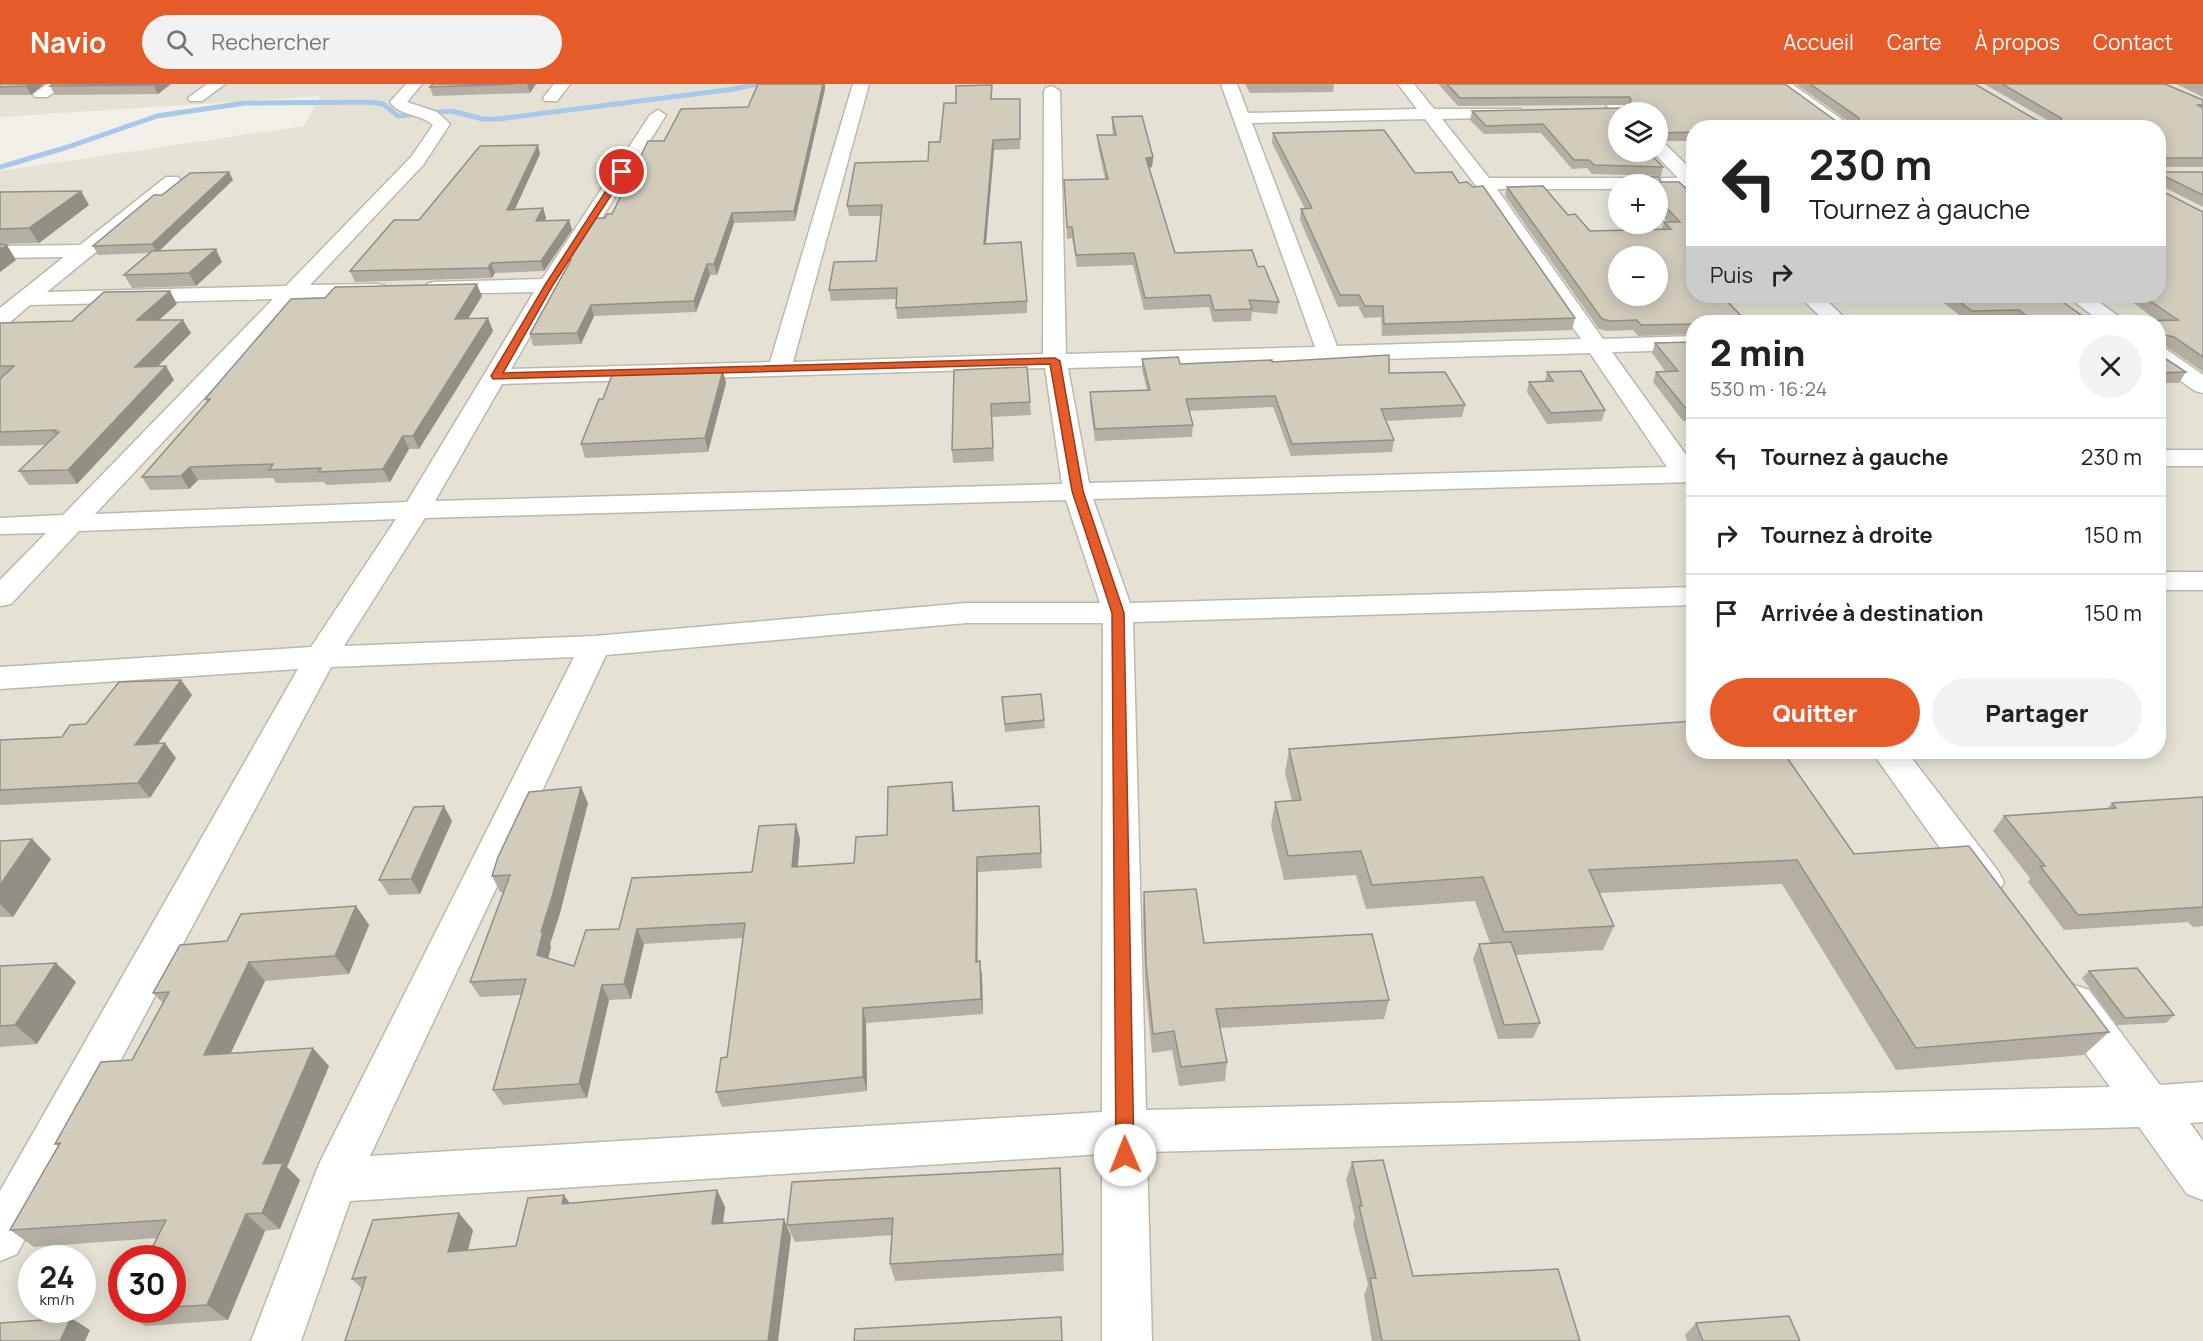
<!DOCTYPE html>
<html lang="fr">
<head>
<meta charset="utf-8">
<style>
	:root { --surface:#fff; --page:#f2f2f2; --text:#222; --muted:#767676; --line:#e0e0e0; --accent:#e55c2a }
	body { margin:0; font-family:Manrope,sans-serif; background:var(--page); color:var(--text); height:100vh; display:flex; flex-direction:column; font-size:22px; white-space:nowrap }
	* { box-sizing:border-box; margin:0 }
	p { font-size:20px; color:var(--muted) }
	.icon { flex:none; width:33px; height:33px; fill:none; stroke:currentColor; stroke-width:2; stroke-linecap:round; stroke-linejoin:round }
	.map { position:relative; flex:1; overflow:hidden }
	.panel { position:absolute; left:1686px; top:231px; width:480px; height:444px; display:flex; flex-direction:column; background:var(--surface); border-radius:24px; box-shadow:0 3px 15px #0003 }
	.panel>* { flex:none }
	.top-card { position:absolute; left:1686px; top:36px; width:480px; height:183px; border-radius:24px; box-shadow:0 3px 15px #0003; background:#fff; color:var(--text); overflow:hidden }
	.buttons { position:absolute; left:1608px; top:18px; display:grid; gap:12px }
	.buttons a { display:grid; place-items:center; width:60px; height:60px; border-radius:50%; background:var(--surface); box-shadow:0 3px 15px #0003; font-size:30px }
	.speed { position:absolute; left:18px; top:1161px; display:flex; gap:12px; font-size:30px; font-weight:700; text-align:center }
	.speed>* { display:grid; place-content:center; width:78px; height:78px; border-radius:50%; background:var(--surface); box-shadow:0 3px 15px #0003; line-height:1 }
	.speed small { font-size:15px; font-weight:400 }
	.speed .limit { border:9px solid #d22; background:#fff; color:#111 }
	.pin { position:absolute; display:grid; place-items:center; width:51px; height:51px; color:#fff; margin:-26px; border:3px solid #fff; border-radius:50%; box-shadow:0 2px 6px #0007 }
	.me { position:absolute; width:66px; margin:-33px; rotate:359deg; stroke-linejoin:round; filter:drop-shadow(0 0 4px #0008) }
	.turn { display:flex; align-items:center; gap:21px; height:126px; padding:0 24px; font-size:27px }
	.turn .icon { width:78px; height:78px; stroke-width:2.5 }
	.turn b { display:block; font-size:42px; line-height:51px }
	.then { display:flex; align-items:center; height:57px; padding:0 24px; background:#0003; gap:12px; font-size:22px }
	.round { display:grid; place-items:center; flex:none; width:63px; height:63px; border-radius:32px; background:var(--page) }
	.head { display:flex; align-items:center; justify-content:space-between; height:102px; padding:0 24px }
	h1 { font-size:36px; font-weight:800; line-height:45px }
	.button { display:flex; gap:12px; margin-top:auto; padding:12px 24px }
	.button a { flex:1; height:69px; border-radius:36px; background:var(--accent); color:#fff; font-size:24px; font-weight:800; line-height:69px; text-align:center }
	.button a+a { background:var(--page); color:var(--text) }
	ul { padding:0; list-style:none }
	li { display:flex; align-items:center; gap:18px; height:78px; padding:0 24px; border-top:2px solid var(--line) }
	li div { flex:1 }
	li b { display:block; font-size:22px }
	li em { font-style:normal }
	header { display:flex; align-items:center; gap:36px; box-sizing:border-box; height:84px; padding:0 30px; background:var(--accent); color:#fff }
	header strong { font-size:28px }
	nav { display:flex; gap:33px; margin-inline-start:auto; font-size:21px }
	.search { width:420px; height:54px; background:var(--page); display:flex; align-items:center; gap:15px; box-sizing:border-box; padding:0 21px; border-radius:33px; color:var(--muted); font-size:22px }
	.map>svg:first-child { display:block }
	.residential { fill:#e5e2d5; fill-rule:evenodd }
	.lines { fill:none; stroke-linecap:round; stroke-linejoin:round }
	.stream { stroke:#a8c7e9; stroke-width:5 }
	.minor-casing { stroke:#bcb8aa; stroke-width:3 }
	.minor { fill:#fff; fill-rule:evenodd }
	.wall { fill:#b5afa3 }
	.shaded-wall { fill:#938f84 }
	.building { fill:#d2ccbd; stroke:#938f84; stroke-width:1.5; fill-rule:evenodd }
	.route { fill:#e55c2a; stroke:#953c1b; stroke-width:1.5 }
</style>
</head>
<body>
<header>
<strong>Navio</strong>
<div class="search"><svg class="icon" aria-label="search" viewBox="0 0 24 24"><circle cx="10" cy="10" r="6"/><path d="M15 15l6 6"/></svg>Rechercher</div>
<nav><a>Accueil</a><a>Carte</a><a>À propos</a><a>Contact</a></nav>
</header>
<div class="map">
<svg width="2203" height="1257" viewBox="0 0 2203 1257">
	<rect width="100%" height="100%" fill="#f1efe7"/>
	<!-- residential -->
	<path class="residential" d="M0,0H2203V1257H0V87L304,42L320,12L0,33ZM1618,28H1658V68H1618ZM1694,44H2158V212H1694ZM1618,100H1658V140H1618ZM1618,172H1658V212H1618ZM1694,238H2158V668H1694ZM32,1174H82V1226H32ZM122,1174H172V1226H122Z"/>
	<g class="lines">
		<!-- stream -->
		<path class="stream" d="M0,83L68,63L157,32L245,19L371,18L383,20L398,32L451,27L483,35H499L734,5L757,0"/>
		<!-- minor casing -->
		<g class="minor-casing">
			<path id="minor" d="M47,0H66L47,13H35L33,10Z
				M207,0H225L202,17H190L188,14Z
				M406,0H422L407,18L437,28L450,40L423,81L310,201L376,200L384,201L387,206L384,211L298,214L95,430L407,418L534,208L434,210L427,208L423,204L427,200L434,198L542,195L650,31L658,26L666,31L560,201L511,285L770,278L853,0H869L793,278L1043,270L1044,7L1046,4L1052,2L1060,7L1066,270L1315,263L1221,0H1237L1248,29L1417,25L1398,0H1414L1434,25H1521L1523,28L1515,33L1442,35L1489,94H1678L1653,68H1658V58L1664,59L1694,88V104L1658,105V100H1618V105H1497L1603,255L1694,252V266L1612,268L1694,382V398L1093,415L1130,519L1694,503V521L1133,538L1146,1026L2110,1003L2059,932L2053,919L2059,906L2074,901L2089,906L2160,1001L2203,998V1038L2190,1039L2203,1057V1116L2187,1110L2139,1043L1147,1068L1152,1257H1102V1070L350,1117L301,1257H251L319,1080L574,573L331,583L17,1170L0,1177V1107L298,585L0,605V583L311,563L396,435L79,447L11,520L0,522V496L46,449L0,450V434L63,431L273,215L30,221L8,240L0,242V224L64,173L0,174V162L80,161L166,93H178L181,97L178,101L47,208L286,202L411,73L433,41C420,29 401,33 390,18ZM1425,35L1477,103L1581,255L1337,262L1252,39ZM1590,269L1667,383L1089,399L1068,284ZM1045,284L1062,400L435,417L502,300ZM1066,416L1100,519H966L595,552L344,562L425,434ZM966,539H1103L1102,1028L370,1072L606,571Z
				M554,0H570L557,17H545L543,14Z
				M1585,0H1602L1630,28H1618V32L1616,31Z
				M1774,0H1792L1854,44H1834Z
				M1799,212H1822L1849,238H1826Z
				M2067,212H2091L2126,238H2101Z
				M2158,263L2166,265L2203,291V309L2195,307L2158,281Z
				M2158,366H2203V382H2158Z
				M2158,488H2203V506H2158Z
				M1872,668H1907L1998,787L2004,798L1998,809L1985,813L1972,809Z"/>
		</g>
		<!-- minor -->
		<use href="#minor" class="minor"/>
	</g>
	<!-- wall -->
	<path class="wall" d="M0,0H44L31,11H0Z
		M171,0L158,10L55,11L50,2Z
		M433,0H536L530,9L433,12L430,3Z
		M758,0H825V5L795,137L734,139L717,191H710L696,228L594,232L581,260L533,262L530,250L569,178L568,176L605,134L612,130L748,23Z
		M1245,0H1334L1333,8L1250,9Z
		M1438,0H1785L1836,37H1848L1796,0H1975L2038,37H2049L1984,0H2165L2203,16V83H2161V86L2163,88H2203V123L2162,102V107L2203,128V288L2167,263L2163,262V273L2186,288L2179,299H2158V237L2131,217L2134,212H2132H2158V44H1694V57H1658V28H1618V68L1663,83L1661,92L1592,90L1587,84L1572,85L1541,49L1484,50L1470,36L1472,27L1620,24L1627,22V21L1458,22Z
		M2176,0H2203V13Z
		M992,1V15H1020V65L994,66L986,160L1027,217V229L897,235L896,224L897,215L831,217L829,206L876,177L881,132H849L847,122L928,77L940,58L956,19Z
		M1112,33L1153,73L1152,83L1149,84L1175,169L1258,183L1279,218L1277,230L1252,228L1251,237L1213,238L1209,223L1144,226L1133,181L1077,183L1072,154L1067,155L1065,107L1105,95L1098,62L1097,51H1113L1112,43Z
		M1273,49L1415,89L1459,99L1575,234L1572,246L1382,252L1381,233L1364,234L1358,222L1338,223L1300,136L1301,125H1305L1272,59Z
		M540,70L515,125L543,124L546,134L545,136H569L572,146L544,187L495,189L492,194L355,198L350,187Z
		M1637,93L1661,98L1694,112V250L1638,252L1633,246L1607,247L1599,245L1505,112L1507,103L1568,131L1590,147L1662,145L1664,138H1668L1658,127V100H1634Z
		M233,96L159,167L222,178L196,202L132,204L124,191L149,169L98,171L93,162L162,111Z
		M0,108L89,121L39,159L0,160Z
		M482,212L467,235L493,247L419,365H409L390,398L326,401L324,398L276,399L273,394L198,396L189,405L150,406L142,393L207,318L205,315Z
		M1935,212H2054L2091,238H2016L2013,236L1967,237Z
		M177,220L159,236L191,249L157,283L174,296L77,400L29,401L19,387L46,361L0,362V239L72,237Z
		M1694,258V337H1683L1653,298L1656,288H1666L1652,269L1655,259Z
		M1142,275L1180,280L1272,278L1389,289L1465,321L1462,333L1386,337L1394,356L1392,368L1291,372L1273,323L1189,327L1193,341L1192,353L1095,357L1090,320V308L1147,306L1142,286Z
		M954,286L1030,318L1031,331L992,333L994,377L953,379L952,366Z
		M1547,288L1605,326L1602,337L1547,340L1527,308L1529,298L1545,297Z
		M666,289L726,299L708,368L585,374L581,360L603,315Z
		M181,596L192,611L158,660L176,674L150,714L0,721V656L62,653Z
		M1002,613L1044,636L1045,644L1005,648Z
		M1289,665L1854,770L2109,948L2084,971L1896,986L1782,800L1599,809L1614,842L1603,866L1516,871L1540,939L1533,954L1498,955L1473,875L1479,860L1490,859L1475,817L1366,825L1356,791L1284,796L1271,742L1275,718L1292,717L1285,689Z
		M952,698L955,727L1039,722L1042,784L978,788V878L980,877L982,893L983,930L866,939L867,1007L722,1023L716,1008L727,973L743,854L644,860L631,915L609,916L587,1014L503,1021L493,1006L521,911L480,913L470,898L504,808H500L492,792L588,719L560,829L550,860L551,863L548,875L574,882L619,845L752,788L800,755L798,783L854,779Z
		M2203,713V842L2193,843L2188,838L2064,846L2028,798L2030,794L1993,747L2004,732L2107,725L2112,719Z
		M452,737L420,810L389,811L379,796Z
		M32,755L51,775L13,833H0V757Z
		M1144,808L1204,859L1389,916L1384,935L1220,944L1227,978L1225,997L1179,1002L1172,966L1152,969L1145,900L1143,828Z
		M356,822L369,841L349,890L265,897L231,969L329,982L287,1083L300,1096L280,1145L265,1147L228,1236L145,1242L122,1226H172V1174L157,1154L34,1163L10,1146L58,1062L55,1060L132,976L163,919L153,909L227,857Z
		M56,879L76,898L37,960L0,963V882Z
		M2089,887L2174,931L2166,939L2117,941L2082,894Z
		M1352,1078L1413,1192L1580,1257H1372L1364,1211L1368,1201L1353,1140L1355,1134L1346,1096Z
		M1060,1084L1064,1187L895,1197L890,1180L892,1151L795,1158L787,1141Z
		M717,1106L725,1123L723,1139L791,1152L778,1257H345L362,1205L352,1195L473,1146L468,1167L516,1162L570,1119Z
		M1696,1239L1800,1257H1687L1685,1251Z"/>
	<!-- shaded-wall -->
	<path class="shaded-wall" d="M29,0H44L31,11L26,2Z
		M155,0H171L158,10L153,1Z
		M527,0H536L530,9Z
		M823,0H825V5L795,137L794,127Z
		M993,56L994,66L985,171L984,160Z
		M538,61L540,70L510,136L507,126Z
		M1153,73L1152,83L1146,84V74Z
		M229,88L233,96L157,169L152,160Z
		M81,107L89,121L39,159L29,144Z
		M543,124L546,134L539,147L536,137Z
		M732,129L734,139L717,191L714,180Z
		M569,136L572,146L544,187L541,177Z
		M7,161L16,176L0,188V165Z
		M216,165L222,178L196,202L189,189Z
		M491,179L495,189L492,194L488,184Z
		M707,180L710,191L696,228L694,217Z
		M477,200L482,212L460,248L455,235Z
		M170,207L177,220L144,249L137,236Z
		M591,221L594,232L581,260L577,249Z
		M488,234L493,247L419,365L413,352Z
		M183,236L191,249L143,297L135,283Z
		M166,282L174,296L77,400L68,386Z
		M723,286L726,299L708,368L705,354Z
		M403,352L409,365L390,398L383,385Z
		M190,383L198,396L189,405L181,392Z
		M181,596L192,611L146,676L135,661Z
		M165,659L176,674L150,714L138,699Z
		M952,698L954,713L955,743L953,727Z
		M581,703L588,719L560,829L550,860L551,863L545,886L537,871L541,848Z
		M444,722L452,737L420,810L411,795Z
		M796,740L800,755L796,799L792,783Z
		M32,755L51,775L13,833L0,820V801Z
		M977,773L978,788L977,893L976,878Z
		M356,822L369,841L349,890L335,872Z
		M637,845L644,860L631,915L624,900Z
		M980,877L982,893L983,930L981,915Z
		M249,878L265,897L221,989L204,971Z
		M56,879L76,898L37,960L15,941Z
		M602,901L609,916L587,1014L579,1000Z
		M863,924L866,939L867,1007L863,993Z
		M313,964L329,982L287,1083L300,1096L280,1145L262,1129L263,1080Z
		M717,1106L725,1123L721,1156L712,1140Z
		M564,1111L576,1128L562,1120Z
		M459,1129L473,1146L463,1185L448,1168Z
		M246,1130L265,1147L228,1236L207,1221Z
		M784,1135L791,1152L778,1257H768Z
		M71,1234L90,1246L85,1257H60Z"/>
	<!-- building -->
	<path class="building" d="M0,0H29L26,2L0,3Z
		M53,0H155L153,1L50,2Z
		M433,0H514L430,3Z
		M758,0H823L794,127L732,129L714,180H707L694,217L591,221L577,249L530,250L571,176H568L595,134H605L607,130H612L648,57H664L681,25L748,23Z
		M1447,0H1785L1836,37H1859V34L1810,0H1975L2038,37H2062L2061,34L2002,0H2165L2203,16V21H2198L2203,24V74H2163L2161,76V86L2163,88H2203V111L2162,91V107L2203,128V273L2174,253L2165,251L2162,253L2163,273L2186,288L2158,289V238H2100L2178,236L2143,212H2158V44H1694V48L1658,49V28H1618V68H1648L1663,83L1594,81L1589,76H1574L1543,40L1486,42L1472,27L1620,24L1629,21L1631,15L1629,13L1460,14Z
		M992,1L991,15H1020V55L993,56L984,160L1021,158L1027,217L896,224L897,204L829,206L834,178L876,177L882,121L847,122L855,79L928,77L929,58H940L944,19H956V2Z
		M1142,32L1153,73L1146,74L1175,169L1252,166L1258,183L1264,182L1279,218L1249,216L1252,225L1214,226L1210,211L1145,214L1134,169L1076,171L1072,143H1067L1064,96L1108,95L1097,51H1116L1112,33Z
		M1384,46L1415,89L1452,88L1459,99L1467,98L1473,103L1483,102L1575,234L1384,240L1383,222H1365L1359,211H1340L1301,125L1312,124L1273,49Z
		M538,61L507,126L543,124L536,137L569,136L541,177L491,179L488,184L350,187L394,136H419L480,62Z
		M229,88L152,160L93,162L154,111H162L190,89Z
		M1637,93H1659L1661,98H1679L1694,112V212H1722L1747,238H1694V240L1641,241L1637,236L1610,237L1602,235L1507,103L1543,102L1568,131L1575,130L1590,147L1671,145L1664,138H1680L1658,115V100H1644ZM1618,172H1658V212H1618Z
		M81,107L29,144L0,145V108Z
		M0,160L7,161L0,165Z
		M216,165L189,189L124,191L152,167Z
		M477,200L455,235L488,234L413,352H403L383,385L319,388L321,384L269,386L273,380L190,383L181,392L142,393L210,315H205L291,215L325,214L335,203Z
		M170,207L137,236H183L135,283L166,282L68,386L19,387L59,348H54L56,346L0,348V295L14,282H0V239L72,237L104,208Z
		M1952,212H2054L2091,238H2034L2019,226L1972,227Z
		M1694,258V326H1687L1656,288L1678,287L1655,259Z
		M1389,271V289L1445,288L1465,321L1381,325L1394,356L1292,360L1275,312L1186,315L1193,341L1095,345L1090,308L1150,306L1142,275L1178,273L1180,280L1272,276V278Z
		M1027,283L1030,318L991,320L993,364L952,366L954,286Z
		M667,286H723L705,354L581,360L599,315H603L612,291L666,289Z
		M1581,287L1605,326L1551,329L1529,298L1553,297L1547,288Z
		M181,596L135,661L165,659L138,699L0,706V656L62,653L70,641L86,640L119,598Z
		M1041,610L1044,636L1005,640L1002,613Z
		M1694,637V668H1783L1854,770L1969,762L2109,948L1916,964L1797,776L1589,786L1614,842L1504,848L1483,793L1372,801L1361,767L1288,772L1275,718L1301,716L1289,665Z
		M952,698L953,727L1039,722L1041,769L977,773L976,878L980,877L981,915L863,924V993L716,1008L721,974L727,973L745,839L637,845L624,900L602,901L579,1000L493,1006L526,895L470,898L510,791L492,792L498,773L529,708L581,703L552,813L541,848H543L537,871L574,882L586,846L619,845L632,794L752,788L759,742L796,740L792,783L854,779L856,753L887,751L888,703Z
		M2203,713V823L2078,831L2040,782H2045L2004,732L2116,724L2112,719Z
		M444,722L411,795L379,796L414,723Z
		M32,755L0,801V757Z
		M1196,805L1204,859L1372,850L1389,916L1216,925L1227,978L1181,983L1174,947L1153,950L1146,880L1144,808Z
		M356,822L335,872L249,878L204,971L313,964L263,1080L283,1079L262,1129L246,1130L207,1221L172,1223V1174H147L166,1136L10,1146L60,1059L55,1060L101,978L132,976L169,908L153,909L180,861L227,857L241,830Z
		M1511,858L1540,939L1504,941L1479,860Z
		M56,879L15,941L0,942V882Z
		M2137,884L2174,931L2125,934L2089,887Z
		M1383,1076L1413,1192L1558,1185L1580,1257H1382L1370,1194H1376L1359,1122H1362L1352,1078Z
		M1060,1084L1063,1170L890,1180L893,1134L787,1141L792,1098Z
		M717,1106L712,1140L784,1135L768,1257H345L366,1193L352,1195L373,1136L459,1129L448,1168L516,1162L528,1114L564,1111L562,1120Z
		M1789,1232L1800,1257H1703L1696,1239Z
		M1061,1233L1062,1257H854L855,1245Z
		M71,1234L60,1257H0V1239Z"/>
	<!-- route -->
	<path class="route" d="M622,86L626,88L553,201L503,289L1055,274L1060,277L1083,407L1124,529L1134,1071L1132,1077L1125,1080L1118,1077L1116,1071L1112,529L1072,407L1050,280L493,295L491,292L545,201L618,88Z"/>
</svg>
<div class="buttons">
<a><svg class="icon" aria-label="layers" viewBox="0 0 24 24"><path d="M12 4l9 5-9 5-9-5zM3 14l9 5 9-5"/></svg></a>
<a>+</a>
<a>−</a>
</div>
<div class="speed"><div>24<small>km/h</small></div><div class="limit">30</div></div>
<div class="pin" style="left:622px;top:88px;background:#d93025"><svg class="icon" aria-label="arrive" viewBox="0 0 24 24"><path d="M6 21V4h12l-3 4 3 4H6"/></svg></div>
<svg class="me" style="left:1125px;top:1071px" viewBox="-20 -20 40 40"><circle r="19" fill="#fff"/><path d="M0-13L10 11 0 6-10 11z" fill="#e55c2a"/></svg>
<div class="top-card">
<div class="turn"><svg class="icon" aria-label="left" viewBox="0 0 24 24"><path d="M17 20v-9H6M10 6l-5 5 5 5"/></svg><div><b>230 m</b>Tournez à gauche</div></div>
<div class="then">Puis<svg class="icon" aria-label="right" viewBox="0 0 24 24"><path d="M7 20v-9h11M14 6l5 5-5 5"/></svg></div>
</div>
<section class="panel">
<div class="head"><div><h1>2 min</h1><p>530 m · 16:24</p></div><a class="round"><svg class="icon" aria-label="close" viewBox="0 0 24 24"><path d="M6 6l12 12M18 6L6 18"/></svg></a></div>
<ul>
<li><svg class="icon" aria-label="left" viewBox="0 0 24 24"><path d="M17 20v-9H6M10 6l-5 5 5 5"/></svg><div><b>Tournez à gauche</b></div><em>230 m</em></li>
<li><svg class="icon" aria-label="right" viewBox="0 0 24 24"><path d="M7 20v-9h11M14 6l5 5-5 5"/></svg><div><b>Tournez à droite</b></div><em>150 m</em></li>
<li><svg class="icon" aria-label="arrive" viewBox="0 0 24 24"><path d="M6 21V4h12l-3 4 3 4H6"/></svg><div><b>Arrivée à destination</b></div><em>150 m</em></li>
</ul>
<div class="button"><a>Quitter</a><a>Partager</a></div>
</section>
</div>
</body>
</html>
